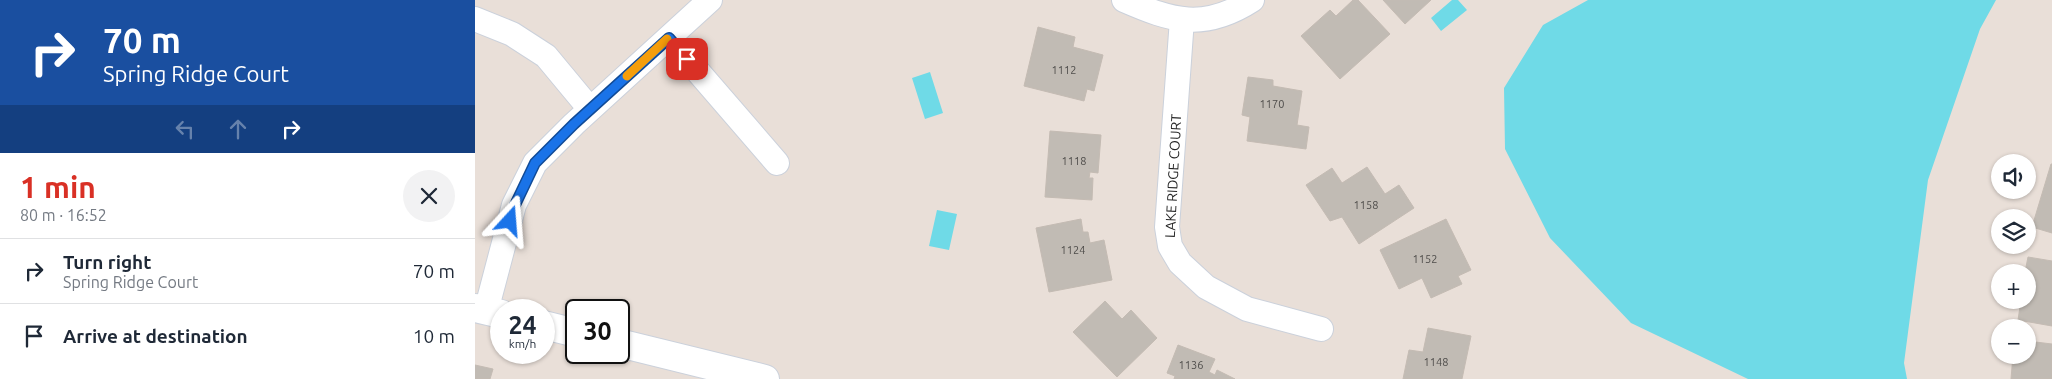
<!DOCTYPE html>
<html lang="en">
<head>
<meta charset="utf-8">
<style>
	:root { --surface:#fff; --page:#f2f2f3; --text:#1f2937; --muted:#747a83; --line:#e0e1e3; --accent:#d93025 }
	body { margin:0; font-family:Ubuntu,sans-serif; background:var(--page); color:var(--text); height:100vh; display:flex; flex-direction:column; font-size:19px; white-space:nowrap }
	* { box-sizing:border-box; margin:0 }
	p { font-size:16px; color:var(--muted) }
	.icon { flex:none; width:28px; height:28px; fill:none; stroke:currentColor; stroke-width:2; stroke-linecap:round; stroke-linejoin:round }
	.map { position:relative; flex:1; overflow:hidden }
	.side { display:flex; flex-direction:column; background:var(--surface); width:475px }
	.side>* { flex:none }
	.banner { background:#1a4fa0; color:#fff; overflow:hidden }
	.fabs { position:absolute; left:1516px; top:154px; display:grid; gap:10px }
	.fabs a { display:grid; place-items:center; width:45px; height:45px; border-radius:50%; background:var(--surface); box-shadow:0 1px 4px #0004; font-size:25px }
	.speed { position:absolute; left:15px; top:299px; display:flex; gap:10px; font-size:25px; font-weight:700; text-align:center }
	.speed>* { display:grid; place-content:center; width:65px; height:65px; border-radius:50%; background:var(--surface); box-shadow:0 1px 4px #0004; line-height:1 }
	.speed small { font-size:12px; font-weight:400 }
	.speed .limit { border:2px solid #111; border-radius:8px; background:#fff; color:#111 }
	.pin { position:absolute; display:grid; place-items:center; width:42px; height:42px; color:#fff; margin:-21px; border-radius:10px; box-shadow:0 2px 8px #0006 }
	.me { position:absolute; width:55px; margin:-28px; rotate:19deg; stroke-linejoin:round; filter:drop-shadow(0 0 4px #0008) }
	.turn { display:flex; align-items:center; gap:18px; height:105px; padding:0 20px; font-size:22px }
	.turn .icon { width:65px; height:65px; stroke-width:2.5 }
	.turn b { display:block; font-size:35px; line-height:42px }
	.lanes { display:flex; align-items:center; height:48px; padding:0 20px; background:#0003; justify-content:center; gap:25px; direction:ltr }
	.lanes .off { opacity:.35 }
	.round { display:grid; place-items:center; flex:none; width:52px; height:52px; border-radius:26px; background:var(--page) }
	.headline { display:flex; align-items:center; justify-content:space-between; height:85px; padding:0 20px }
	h1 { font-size:30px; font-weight:700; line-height:38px; color:var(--accent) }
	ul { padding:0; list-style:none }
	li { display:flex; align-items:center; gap:15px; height:65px; padding:0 20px; border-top:1px solid var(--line) }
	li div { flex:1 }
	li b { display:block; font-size:19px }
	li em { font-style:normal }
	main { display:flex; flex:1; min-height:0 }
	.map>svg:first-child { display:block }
	.water { fill:#6fdae7 }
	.building { fill:#c1bbb4; stroke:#c4bbb3 }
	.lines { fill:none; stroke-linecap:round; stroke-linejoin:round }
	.street-casing { stroke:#cbd1db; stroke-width:26 }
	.secondary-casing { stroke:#cbd1db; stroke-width:30 }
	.street { stroke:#fff; stroke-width:24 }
	.secondary { stroke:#fff; stroke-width:28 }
	.route-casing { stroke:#114b97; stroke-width:12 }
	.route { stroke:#1a73e8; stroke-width:9 }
	.slow { stroke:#f59e0b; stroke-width:9 }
	.labels { text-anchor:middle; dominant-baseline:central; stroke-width:4; stroke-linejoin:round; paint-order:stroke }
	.number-label { font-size:11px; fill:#4e4c4a }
	.street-label { font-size:14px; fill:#272727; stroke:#fff }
</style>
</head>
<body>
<main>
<section class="side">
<div class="banner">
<div class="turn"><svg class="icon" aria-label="right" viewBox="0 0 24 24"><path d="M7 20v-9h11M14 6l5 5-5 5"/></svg><div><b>70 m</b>Spring Ridge Court</div></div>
<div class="lanes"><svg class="icon off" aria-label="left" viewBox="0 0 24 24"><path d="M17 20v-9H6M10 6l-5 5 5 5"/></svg><svg class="icon off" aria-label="ahead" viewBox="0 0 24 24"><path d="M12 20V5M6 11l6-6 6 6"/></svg><svg class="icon" aria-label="right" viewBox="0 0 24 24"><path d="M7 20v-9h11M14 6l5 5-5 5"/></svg></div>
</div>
<div class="headline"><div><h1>1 min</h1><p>80 m · 16:52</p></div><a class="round"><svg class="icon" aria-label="close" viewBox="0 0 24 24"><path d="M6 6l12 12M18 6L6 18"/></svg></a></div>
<ul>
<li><svg class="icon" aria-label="right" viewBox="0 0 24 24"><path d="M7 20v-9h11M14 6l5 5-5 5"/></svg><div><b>Turn right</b><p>Spring Ridge Court</p></div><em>70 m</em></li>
<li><svg class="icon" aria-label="arrive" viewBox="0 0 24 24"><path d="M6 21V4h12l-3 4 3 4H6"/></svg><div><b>Arrive at destination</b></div><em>10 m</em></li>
</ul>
</section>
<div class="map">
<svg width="1577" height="379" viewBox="0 0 1577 379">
	<rect width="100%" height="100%" fill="#e9dfd8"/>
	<!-- water -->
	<path class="water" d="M977,0H983L992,10L966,31L956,18Z
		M1113,0H1521L1505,29L1453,180L1429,363L1432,379H1273L1156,323L1075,238L1030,149L1029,88L1068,25Z
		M455,72L468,113L450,119L437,78Z
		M462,210L482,214L474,250L454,246Z"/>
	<!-- building -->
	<path class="building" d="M878,0H883L915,34L865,79L826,36L855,10L861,16Z
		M908,0H956L930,24Z
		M563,27L600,37L598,47L628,55L619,91L612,89L609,101L549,86Z
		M773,77L798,80V86L827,91L822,125L834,127L831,149L772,141L775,117L767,115Z
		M575,131L626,135L623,173L615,172L614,178H618L617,200L570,197Z
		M1576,164H1577V233L1557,227Z
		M892,167L910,194L924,185L939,208L884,244L867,217L855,221L831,185L857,168L867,183Z
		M606,219L608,232H613L615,243L629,240L637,280L574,292L561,228Z
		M971,219L996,270L983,276L987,284L956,298L947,278L924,289L905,250Z
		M1553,257L1577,261V326L1543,320L1546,300H1552V272H1550Z
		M630,301L647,319L656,310L682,338L642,377L598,332Z
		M953,328L996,336L987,379H928L934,350L948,352Z
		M1552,341L1577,344V379H1536L1538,355H1552Z
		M703,345L740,359L734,372L740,375L742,370L760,379H699L700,376L692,373Z
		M0,365L18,369L15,379H0Z"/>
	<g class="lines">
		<!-- street casing -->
		<g class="street-casing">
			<path id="street" d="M649,0C697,21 729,31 777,0
				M0,19L37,34L71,56L115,109
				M707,19L692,227L695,246L705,263L731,287L772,309L846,329
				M194,38L302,163
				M11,311L39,205L60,163L99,124L235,0"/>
		</g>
		<!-- secondary casing -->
		<g class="secondary-casing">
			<path id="secondary" d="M0,308L26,314
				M69,325L101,333
				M144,343L290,379"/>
		</g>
		<!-- street -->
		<use href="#street" class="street"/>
		<!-- secondary -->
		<use href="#secondary" class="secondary"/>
	</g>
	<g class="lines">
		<!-- route casing -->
		<g class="route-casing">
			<path id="route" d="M35,221L40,205L60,163L99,124L194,38L212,59"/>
		</g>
		<!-- route -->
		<use href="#route" class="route"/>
		<!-- slow -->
		<path class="slow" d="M152,76L192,39"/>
	</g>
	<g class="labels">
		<!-- number labels -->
		<g class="number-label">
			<text x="589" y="70">1112</text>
			<text x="797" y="104">1170</text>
			<text x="599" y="161">1118</text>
			<text x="891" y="205">1158</text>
			<text x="598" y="250">1124</text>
			<text x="950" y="259">1152</text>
			<text x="961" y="362">1148</text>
			<text x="716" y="365">1136</text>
		</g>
		<!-- street labels -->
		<g class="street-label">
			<text transform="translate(698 176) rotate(-87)">LAKE RIDGE COURT</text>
		</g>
	</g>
</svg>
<div class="fabs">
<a><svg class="icon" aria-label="sound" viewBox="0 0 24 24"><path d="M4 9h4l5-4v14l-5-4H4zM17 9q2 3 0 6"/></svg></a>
<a><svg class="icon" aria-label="layers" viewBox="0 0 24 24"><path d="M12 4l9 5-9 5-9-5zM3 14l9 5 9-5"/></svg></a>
<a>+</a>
<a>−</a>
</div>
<div class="speed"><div>24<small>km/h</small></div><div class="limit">30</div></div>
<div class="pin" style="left:212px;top:59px;background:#d93025"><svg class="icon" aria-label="arrive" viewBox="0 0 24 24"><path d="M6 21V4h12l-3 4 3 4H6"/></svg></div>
<svg class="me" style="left:35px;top:221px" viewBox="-20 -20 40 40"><path d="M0-17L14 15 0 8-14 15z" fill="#1a73e8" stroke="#fff" stroke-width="4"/></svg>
</div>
</main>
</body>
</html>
